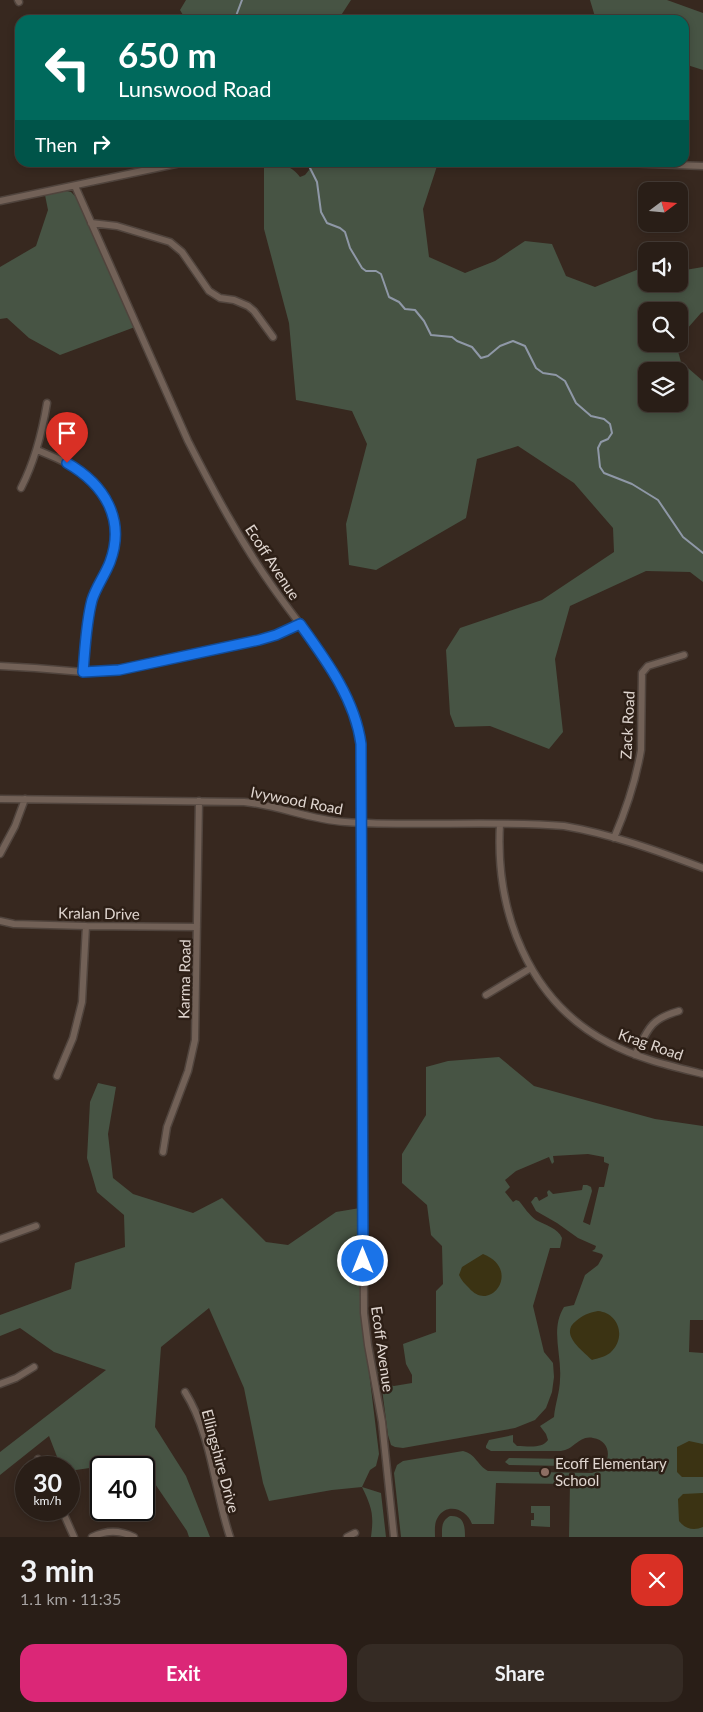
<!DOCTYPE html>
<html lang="en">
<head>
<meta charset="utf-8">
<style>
	:root { --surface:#291e17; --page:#352b24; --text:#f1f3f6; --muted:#a5a2a1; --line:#453c36; --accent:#db2777 }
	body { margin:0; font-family:Lato,sans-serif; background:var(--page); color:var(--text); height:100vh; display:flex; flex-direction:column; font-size:19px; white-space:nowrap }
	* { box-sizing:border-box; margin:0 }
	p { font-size:16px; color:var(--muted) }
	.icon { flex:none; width:28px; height:28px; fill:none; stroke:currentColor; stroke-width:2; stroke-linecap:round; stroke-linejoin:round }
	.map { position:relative; height:1537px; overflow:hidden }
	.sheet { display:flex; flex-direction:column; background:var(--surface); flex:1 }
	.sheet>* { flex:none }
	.top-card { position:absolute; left:15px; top:15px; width:674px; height:152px; border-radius:15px; box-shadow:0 2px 8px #0003,0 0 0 1px var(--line); background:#00695c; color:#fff; overflow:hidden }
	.needle { width:32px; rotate:74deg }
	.buttons { position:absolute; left:638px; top:182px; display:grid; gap:10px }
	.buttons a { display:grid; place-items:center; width:50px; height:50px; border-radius:10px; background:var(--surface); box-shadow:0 2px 8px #0003,0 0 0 1px var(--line); font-size:25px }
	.speed { position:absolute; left:15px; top:1456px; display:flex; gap:10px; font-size:25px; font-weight:700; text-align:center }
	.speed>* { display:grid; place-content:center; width:65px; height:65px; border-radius:50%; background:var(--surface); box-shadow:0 2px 8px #0003,0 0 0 1px var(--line); line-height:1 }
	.speed small { font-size:12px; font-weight:400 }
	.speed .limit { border:2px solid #111; border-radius:8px; background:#fff; color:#111 }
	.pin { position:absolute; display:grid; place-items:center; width:42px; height:42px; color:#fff; margin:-51px -21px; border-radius:50% 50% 50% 0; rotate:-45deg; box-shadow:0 0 5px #0007 }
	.pin .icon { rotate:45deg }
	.me { position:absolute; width:55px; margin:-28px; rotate:0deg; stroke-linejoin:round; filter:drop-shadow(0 0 4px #0008) }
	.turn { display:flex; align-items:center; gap:18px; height:105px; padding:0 20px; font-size:22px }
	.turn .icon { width:65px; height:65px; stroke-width:2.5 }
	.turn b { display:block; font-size:35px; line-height:42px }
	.then { display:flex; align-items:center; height:48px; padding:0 20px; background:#0003; gap:10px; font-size:19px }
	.round { display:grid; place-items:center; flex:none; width:52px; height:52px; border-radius:15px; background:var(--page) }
	.summary { display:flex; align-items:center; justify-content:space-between; height:85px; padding:0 20px }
	h1 { font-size:30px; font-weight:700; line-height:38px }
	.cta { display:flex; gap:10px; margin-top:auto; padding:10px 20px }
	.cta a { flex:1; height:58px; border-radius:15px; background:var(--accent); color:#fff; font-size:20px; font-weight:700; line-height:58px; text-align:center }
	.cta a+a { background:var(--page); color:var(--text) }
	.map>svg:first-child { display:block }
	.green { fill:#475444; fill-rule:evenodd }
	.sand { fill:#3b3313 }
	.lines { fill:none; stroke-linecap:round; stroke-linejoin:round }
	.stream { stroke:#8f98a7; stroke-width:2 }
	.minor-casing { stroke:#50443d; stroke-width:9 }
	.minor { stroke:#726157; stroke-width:6 }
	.route-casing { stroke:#114b97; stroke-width:12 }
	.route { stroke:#1a73e8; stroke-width:9 }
	.education-dot { fill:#8d6e63; stroke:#2d1f16; stroke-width:2 }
	.labels { text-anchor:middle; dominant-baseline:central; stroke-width:5; stroke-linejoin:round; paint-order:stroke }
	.street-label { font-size:15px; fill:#e0d6d0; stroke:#2d1f16 }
	.poi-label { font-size:15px; fill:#e0d6d0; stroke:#2d1f16; text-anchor:start }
</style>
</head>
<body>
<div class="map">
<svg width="703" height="1537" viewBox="0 0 703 1537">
	<rect width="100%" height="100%" fill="#37281f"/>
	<!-- green -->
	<path class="green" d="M186,0H351L338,20H186L180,10Z
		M590,0H667L703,13V70L684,64V20H596Z
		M329,163L413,167L419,163H438L423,209L429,257L465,273L495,261L525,241L552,244L566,276L595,287L639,269H646V284H679V271L703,267V312L701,313L679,338V311H646V344H676L681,362L703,381V582L690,572L646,571L570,606L555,659L563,732L549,749L490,726L455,727L450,714L446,650L460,628L542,600L614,552L613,528L574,483L518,446L477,459L466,518L376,570L349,565L346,524L367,444L352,411L296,400L289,323L264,229V167C280,165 289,163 300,177L305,175L313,165ZM646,371H679V404H646Z
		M67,191L71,192L76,197L135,327L60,355L29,338L7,318L0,319V267L36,246L48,210L45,195Z
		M499,1057L534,1086L655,1119L703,1126V1320H690L689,1352L703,1353V1537H569L570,1484L496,1483L494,1524H472C467,1509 447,1502 438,1517C434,1523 435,1530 435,1537H401L394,1473L397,1465L403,1461L463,1451C476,1454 477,1465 488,1471L592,1473C612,1468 614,1441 593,1438C579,1435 574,1450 561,1451H491L486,1448V1446L489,1440L513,1435V1442L517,1446C528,1446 542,1449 548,1440L546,1434L540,1426L554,1417C555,1404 560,1392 560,1379C562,1355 550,1329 564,1307L574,1305L585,1275L598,1265L603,1256L602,1254L592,1251L595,1249L596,1246L578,1238L557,1223L536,1211L531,1202L535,1197H537L539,1201L548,1196L547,1192L549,1190L553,1194L582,1190L583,1185H587L591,1187L592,1191L583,1222L590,1225L599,1187H604L609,1164L604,1162V1157L588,1154L553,1156L554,1162L552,1164L549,1157L516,1171L505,1180L510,1187L505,1192L513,1202L516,1200L519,1201C524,1207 529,1215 536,1220C545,1225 558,1228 562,1238L560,1248H550L533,1306L544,1352L553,1363L554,1377L552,1392L546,1408L535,1420L515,1428L403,1448L395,1447L391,1445L388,1435L382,1389L377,1369L381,1371L385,1384L394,1386L412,1383V1375L406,1364L403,1344L436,1332V1291L443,1284L442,1246L431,1235L427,1205L402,1183V1154L426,1115V1067L448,1061Z
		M98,1083L116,1087L108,1134L113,1178L133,1194L193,1213L222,1198L266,1242L288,1245L336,1212L360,1208L362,1314L379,1454L376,1466L370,1470L362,1487L381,1493L386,1537H371C374,1514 372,1508 362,1487L332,1490L269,1501L263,1483L244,1388L209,1308L161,1347L155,1427L186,1476L210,1537H189L187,1531L149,1475L144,1472V1468L138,1467L131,1462L69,1471V1468L61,1467L49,1436L0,1475V1452L106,1370L54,1352L20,1328L0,1336V1315L71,1289L75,1263L125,1247L124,1215L97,1192L87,1158L90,1102Z
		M509,1458L568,1459L571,1464L568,1466L509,1465L505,1462Z
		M531,1506H550V1527L531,1526V1520H534V1513H531Z
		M450,1516C464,1515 465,1526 465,1537H442C442,1528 441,1521 450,1516Z"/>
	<!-- sand -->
	<path class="sand" d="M483,1254C522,1269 491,1314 469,1288C465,1284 461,1280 459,1275L462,1267Z
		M598,1311C619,1313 627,1338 610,1353C605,1357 598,1358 592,1360C582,1350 559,1334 576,1321C583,1315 588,1313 598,1311Z
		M689,1441L703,1444V1477H682L677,1472V1447Z
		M703,1493V1527C694,1531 685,1529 679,1521L678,1499L683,1494Z"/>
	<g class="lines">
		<!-- stream -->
		<path class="stream" d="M237,20L236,16L242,0
			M307,162L317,182L321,212L327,223L340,228L345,232L350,248L362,268L366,271H376L381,274L389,297L399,302L405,309L415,310L424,321L431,335L452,337L457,341L472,347L481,358L488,356L500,346L513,341L525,346L536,368L543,373L556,375L565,381L576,403L591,416L604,419L610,424L612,433L608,439L601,442L598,448L600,467L604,473L632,484L658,500L683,537L703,553"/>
		<!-- minor casing -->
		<g class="minor-casing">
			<path id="minor" d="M18,0L19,2
				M599,162L703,166
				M75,186L188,441C213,490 240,541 272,586C306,635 353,684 361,744L364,1313L368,1345L382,1422L394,1537
				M0,201L185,162
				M91,223L117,226L170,242L182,252L209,291L220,298L234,300L248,306L254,311L273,337
				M37,450C51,456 66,461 78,470C107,489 121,522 112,555C108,571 97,585 92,601C86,623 85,649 83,672
				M21,488C35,461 42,433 47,403
				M0,666L35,668L83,672H102L119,670L259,640L276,635L300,624
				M0,799L244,802C278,805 310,820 345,822C418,827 491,820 564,826C611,834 658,851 703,868
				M500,824C495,911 528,1001 609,1043C639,1059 671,1066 703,1074
				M614,838C626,810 636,780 641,750L642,673L648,666L684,655
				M0,854L15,826L25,799
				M0,921L14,924L86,926L197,927
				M486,995L531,968
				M635,1055C648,1029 650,1019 679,1011
				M57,1076L73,1038L82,1002L86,926
				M163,1152L167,1127L188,1071L195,1040L199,801
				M0,1239L36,1226
				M0,1384L16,1378L34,1367
				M185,1392C212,1435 214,1490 230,1537
				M38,1459L42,1468
				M62,1510L74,1537
				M92,1537C107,1530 119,1530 134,1537
				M347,1537L355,1533"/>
		</g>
		<!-- minor -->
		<use href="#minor" class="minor"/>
	</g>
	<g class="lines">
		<!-- route casing -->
		<g class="route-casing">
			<path id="route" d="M67,463C104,484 126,519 110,562C105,575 96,587 92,600C86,623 85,649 83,672L119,670L259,640L276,635L300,624C326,660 355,699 361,744L363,1261"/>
		</g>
		<!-- route -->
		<use href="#route" class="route"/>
	</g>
	<!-- markers -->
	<circle class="education-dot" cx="545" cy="1472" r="5"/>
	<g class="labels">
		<!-- street labels -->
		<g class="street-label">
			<text transform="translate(273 562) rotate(57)">Ecoff Avenue</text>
			<text transform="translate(627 725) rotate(-87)">Zack Road</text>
			<text transform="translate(297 800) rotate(11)">Ivywood Road</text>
			<text transform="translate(99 913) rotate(1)">Kralan Drive</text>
			<text transform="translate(184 979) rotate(-89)">Karma Road</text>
			<text transform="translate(651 1044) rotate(19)">Krag Road</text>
			<text transform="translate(383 1349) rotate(82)">Ecoff Avenue</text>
			<text transform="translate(221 1461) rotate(75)">Ellingshire Drive</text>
		</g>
		<!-- poi labels -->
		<g class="poi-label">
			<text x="555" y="1463">Ecoff Elementary<tspan x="555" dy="17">School</tspan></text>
		</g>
	</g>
</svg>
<div class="buttons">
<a><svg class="needle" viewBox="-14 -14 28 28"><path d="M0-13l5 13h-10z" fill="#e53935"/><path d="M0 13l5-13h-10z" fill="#a5a2a1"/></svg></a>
<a><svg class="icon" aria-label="sound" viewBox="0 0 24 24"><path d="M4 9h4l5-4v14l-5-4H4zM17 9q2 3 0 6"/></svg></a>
<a><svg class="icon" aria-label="search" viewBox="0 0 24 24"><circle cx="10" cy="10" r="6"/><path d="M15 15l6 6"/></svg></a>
<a><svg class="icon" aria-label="layers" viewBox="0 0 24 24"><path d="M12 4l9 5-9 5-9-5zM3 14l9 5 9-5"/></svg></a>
</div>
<div class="speed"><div>30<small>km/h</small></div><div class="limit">40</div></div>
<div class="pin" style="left:67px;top:463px;background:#d93025"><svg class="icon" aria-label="arrive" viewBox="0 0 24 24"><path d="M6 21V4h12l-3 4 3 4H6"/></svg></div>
<svg class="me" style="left:363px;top:1261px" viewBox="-20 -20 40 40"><circle r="17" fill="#1a73e8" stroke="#fff" stroke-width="3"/><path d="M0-11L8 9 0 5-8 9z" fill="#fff"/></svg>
<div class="top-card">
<div class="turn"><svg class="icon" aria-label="left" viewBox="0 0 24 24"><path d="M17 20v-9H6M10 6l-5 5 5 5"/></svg><div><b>650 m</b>Lunswood Road</div></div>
<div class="then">Then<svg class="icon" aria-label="right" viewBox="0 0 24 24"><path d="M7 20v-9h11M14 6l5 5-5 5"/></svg></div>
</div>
</div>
<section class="sheet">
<div class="summary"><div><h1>3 min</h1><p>1.1 km · 11:35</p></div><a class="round" style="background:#d93025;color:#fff"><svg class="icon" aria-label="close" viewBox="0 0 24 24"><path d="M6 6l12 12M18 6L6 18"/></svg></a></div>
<div class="cta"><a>Exit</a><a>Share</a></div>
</section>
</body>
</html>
